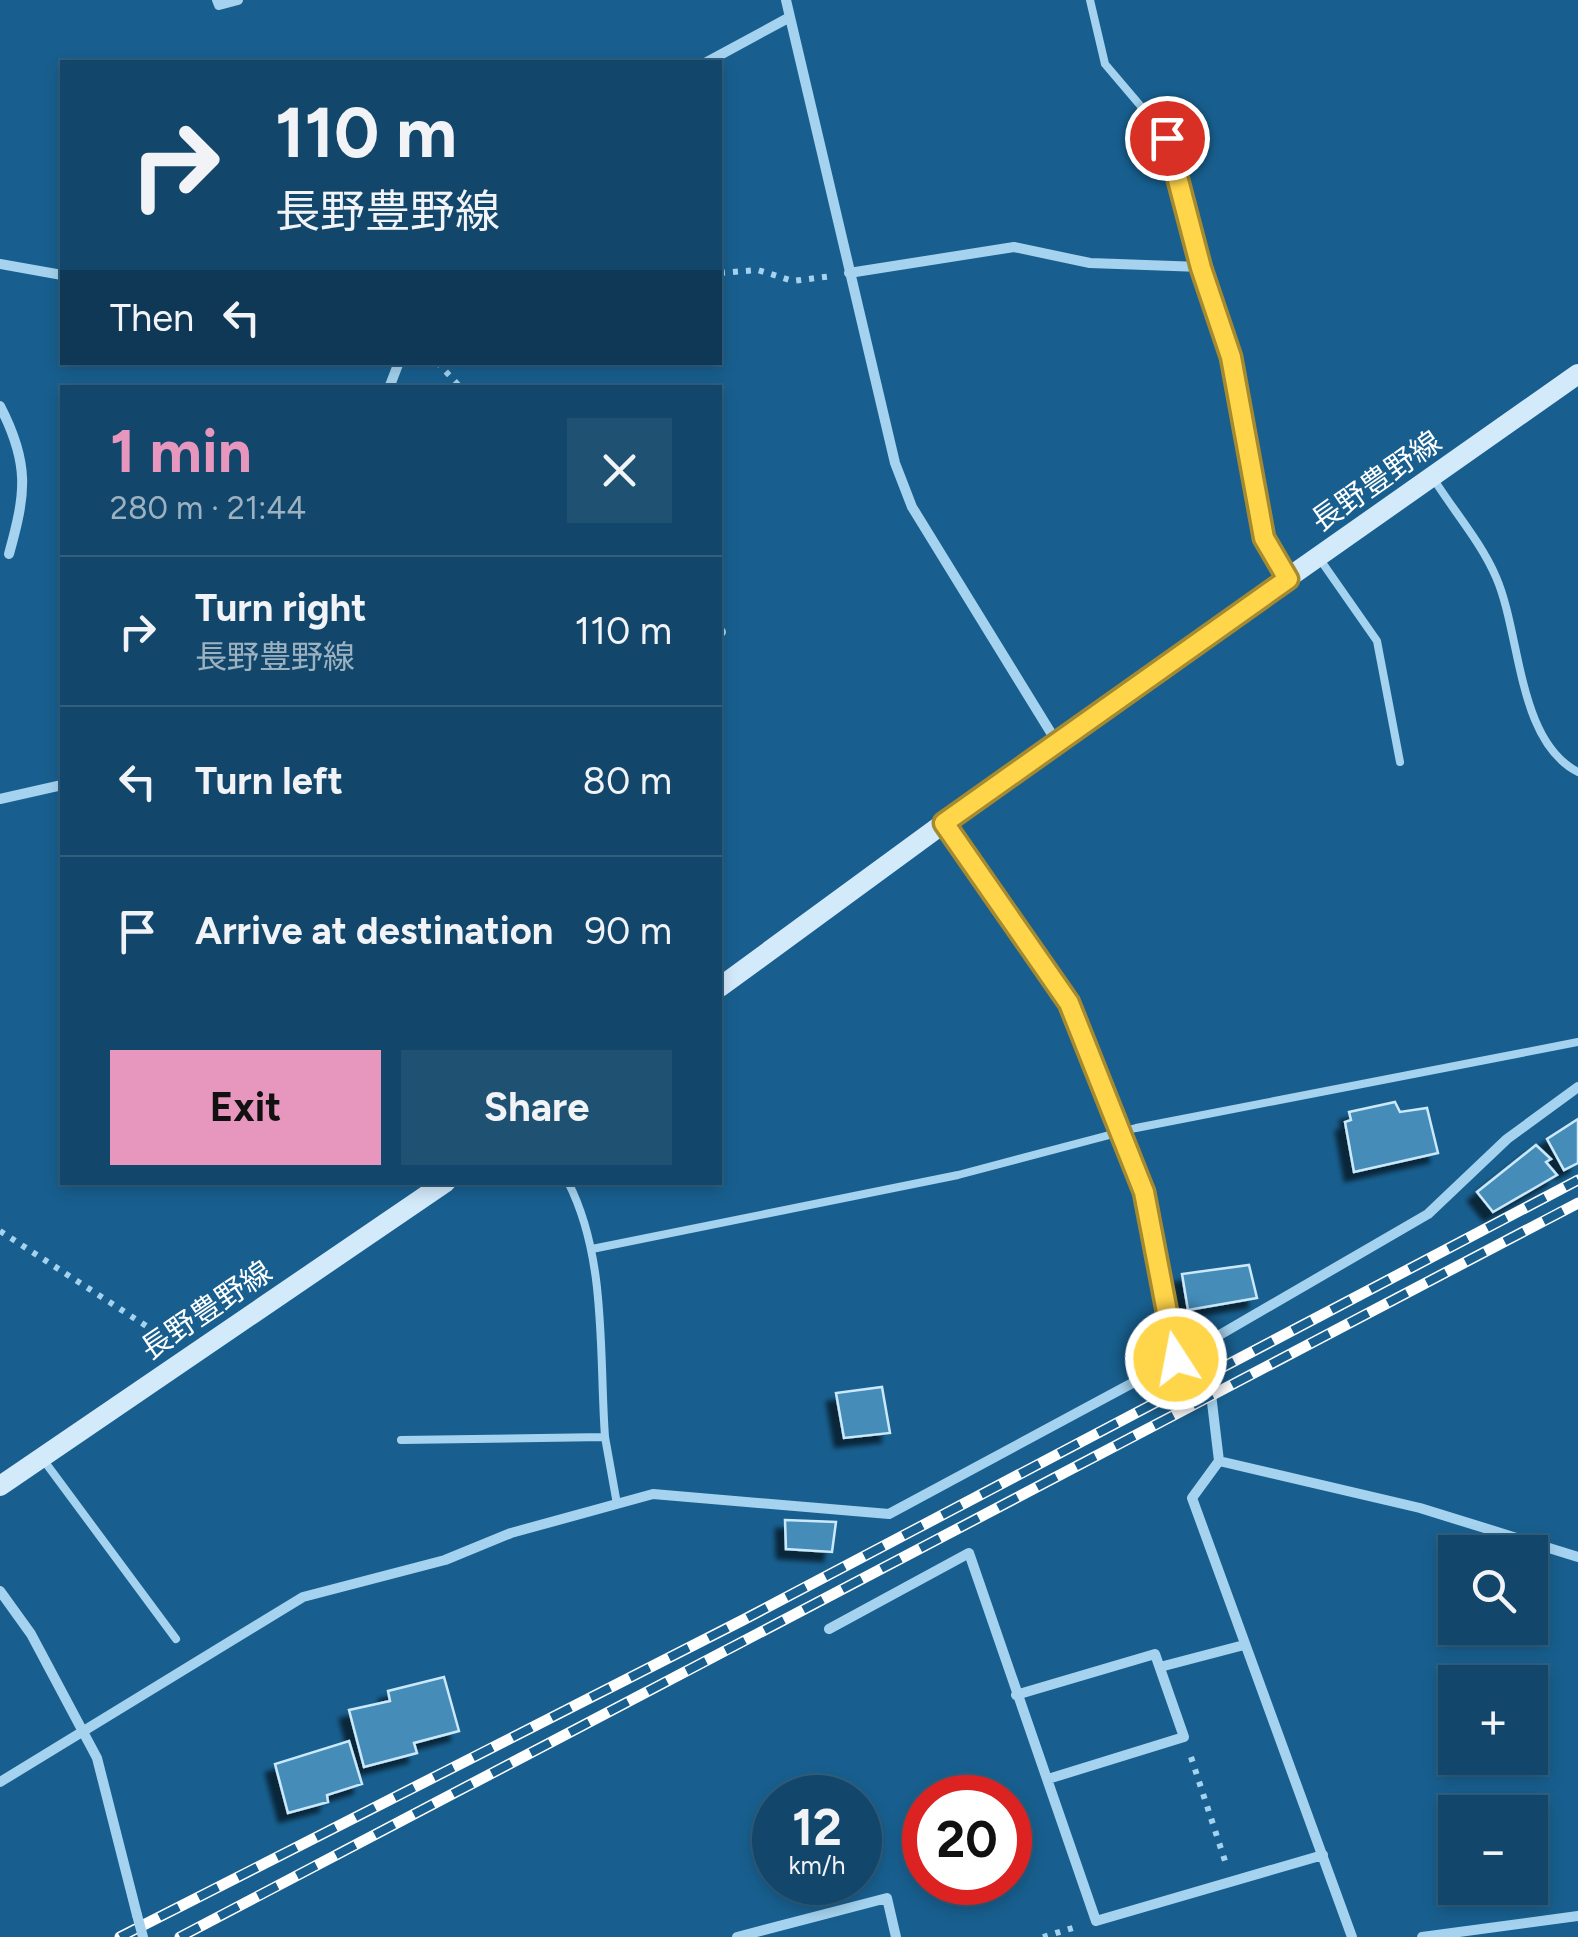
<!DOCTYPE html>
<html lang="en">
<head>
<meta charset="utf-8">
<style>
	:root { --surface:#12476b; --page:#1f5173; --text:#f1f3f6; --muted:#9cb2c1; --line:#315f7e; --accent:#e797bd }
	body { margin:0; font-family:Figtree,"Noto Sans JP",sans-serif; background:var(--page); color:var(--text); height:100vh; display:flex; flex-direction:column; font-size:38px; white-space:nowrap }
	* { box-sizing:border-box; margin:0 }
	p { font-size:32px; color:var(--muted) }
	.icon { flex:none; width:55px; height:55px; fill:none; stroke:currentColor; stroke-width:2; stroke-linecap:round; stroke-linejoin:round }
	.map { position:relative; flex:1; overflow:hidden }
	.details { position:absolute; left:60px; top:385px; width:662px; height:800px; display:flex; flex-direction:column; background:var(--surface); border-radius:0px; box-shadow:0 5px 15px #0003,0 0 0 2px var(--line) }
	.details>* { flex:none }
	.banner { position:absolute; left:60px; top:60px; width:662px; height:305px; border-radius:0px; box-shadow:0 5px 15px #0003,0 0 0 2px var(--line); background:#12476b; color:var(--text); overflow:hidden }
	.fabs { position:absolute; left:1438px; top:1535px; display:grid; gap:20px }
	.fabs a { display:grid; place-items:center; width:110px; height:110px; border-radius:0px; background:var(--surface); box-shadow:0 5px 15px #0003,0 0 0 2px var(--line); font-size:50px }
	.speed { position:absolute; left:752px; top:1775px; display:flex; gap:20px; font-size:50px; font-weight:700; text-align:center }
	.speed>* { display:grid; place-content:center; width:130px; height:130px; border-radius:50%; background:var(--surface); box-shadow:0 5px 15px #0003,0 0 0 2px var(--line); line-height:1 }
	.speed small { font-size:25px; font-weight:400 }
	.speed .limit { border:15px solid #d22; background:#fff; color:#111 }
	.pin { position:absolute; display:grid; place-items:center; width:85px; height:85px; color:#fff; margin:-42px; border:5px solid #fff; border-radius:50%; box-shadow:0 2px 10px #0007 }
	.me { position:absolute; width:110px; margin:-55px; rotate:349deg; stroke-linejoin:round; filter:drop-shadow(0 0 8px #0008) }
	.turn { display:flex; align-items:center; gap:35px; height:210px; padding:0 50px; font-size:45px }
	.turn .icon { width:130px; height:130px; stroke-width:2.5 }
	.turn b { display:block; font-size:70px; line-height:85px }
	.then { display:flex; align-items:center; height:95px; padding:0 50px; background:#0003; gap:20px; font-size:38px }
	.round { display:grid; place-items:center; flex:none; width:105px; height:105px; border-radius:0px; background:var(--page) }
	.overview { display:flex; align-items:center; justify-content:space-between; height:170px; padding:0 50px }
	h1 { font-size:60px; font-weight:700; line-height:75px; color:var(--accent) }
	.button { display:flex; gap:20px; margin-top:auto; padding:20px 50px }
	.button a { flex:1; height:115px; border-radius:0px; background:var(--accent); color:#111; font-size:40px; font-weight:700; line-height:115px; text-align:center }
	.button a+a { background:var(--page); color:var(--text) }
	ul { padding:0; list-style:none }
	li { display:flex; align-items:center; gap:30px; height:150px; padding:0 50px; border-top:2px solid var(--line) }
	li div { flex:1 }
	li b { display:block; font-size:38px }
	li em { font-style:normal }
	.map>svg:first-child { display:block }
	.building { fill:#458cb9; stroke:#cbe9fb; stroke-width:2.5; filter:url(#shadow) }
	.lines { fill:none; stroke-linecap:round; stroke-linejoin:round }
	.path { stroke:#a5d3ef; stroke-width:6; stroke-dasharray:5 8; stroke-linecap:butt }
	.lane { stroke:#a5d3ef; stroke-width:8 }
	.street { stroke:#a5d3ef; stroke-width:10 }
	.secondary { stroke:#d3eafb; stroke-width:20 }
	.rail-casing { stroke:#fff; stroke-width:11 }
	.rail { stroke:#185f8f; stroke-width:8; stroke-dasharray:22; stroke-linecap:butt }
	.street-bridge { stroke:#a5d3ef; stroke-width:10 }
	.route-casing { stroke:#a68a30; stroke-width:25 }
	.route { stroke:#ffd54a; stroke-width:18 }
	.labels { text-anchor:middle; dominant-baseline:central; stroke-width:8; stroke-linejoin:round; paint-order:stroke }
	.street-label { font-size:30px; fill:#fff; stroke:#185f8f }
</style>
</head>
<body>
<div class="map">
<svg width="1578" height="1937" viewBox="0 0 1578 1937">
	<defs>
		<filter id="shadow"><feDropShadow dx="-9" dy="9" stdDeviation="2.5" flood-color="#0009"/></filter>
	</defs>
	<rect width="100%" height="100%" fill="#185f8f"/>
	<!-- building -->
	<path class="building" d="M1395,1102L1400,1112L1427,1108L1438,1153L1354,1172L1345,1122L1351,1120L1349,1112Z
		M1578,1119V1163L1564,1170L1547,1139Z
		M1536,1145L1551,1159L1546,1162L1557,1175L1493,1212L1477,1192Z
		M1249,1265L1257,1298L1188,1310L1182,1274Z
		M882,1387L890,1433L844,1438L836,1393Z
		M785,1520L836,1522L832,1552L786,1549Z
		M444,1677L459,1731L414,1743L417,1753L364,1767L349,1710L390,1701L388,1691Z
		M349,1741L362,1784L327,1795L328,1802L288,1813L275,1764Z"/>
	<g class="lines">
		<!-- path -->
		<path class="path" d="M720,273L758,270L793,281L832,276
			M437,362L461,388
			M0,1231L171,1342
			M1191,1757L1226,1864
			M1043,1937L1076,1927"/>
		<!-- lane -->
		<path class="lane" d="M1090,0L1105,64L1167,137L1201,267L1231,357L1264,538L1287,577
			M1433,478C1453,510 1481,542 1496,577C1521,634 1517,741 1578,772
			M1319,558L1377,641L1400,762
			M944,823L1069,1003L1144,1192L1176,1359
			M568,1182C607,1258 599,1353 605,1437
			M592,1249L958,1175L1136,1128L1578,1042
			M401,1440L605,1437L617,1504
			M42,1458L176,1639"/>
		<!-- street -->
		<path class="street" d="M217,0L219,5L238,0
			M786,0L895,463L912,507L1056,741
			M707,62L790,17
			M0,264L62,275
			M849,273L1014,247L1090,263L1201,267
			M389,388L399,362
			M0,406C30,464 26,493 9,554
			M720,631L721,632
			M0,799L62,785
			M1192,1351L1211,1394L1219,1461
			M0,1591L31,1634L97,1758L137,1915
			M829,1629L969,1553L1096,1921L1323,1855
			M1160,1667L1244,1645
			M1016,1695L1155,1654L1184,1737L1048,1779
			M0,1782L303,1597L445,1560L511,1533L653,1494L889,1514L1192,1351L1428,1214L1507,1139L1578,1087
			M737,1937L887,1898L896,1937
			M1352,1937L1192,1498L1219,1461L1420,1508L1578,1557
			M1422,1937L1578,1916"/>
		<!-- secondary -->
		<path class="secondary" d="M720,987L1056,741L1578,374
			M0,1486L446,1182"/>
		<!-- rail casing -->
		<g class="rail-casing">
			<path id="rail" d="M120,1937L743,1620L1578,1180
				M180,1937L1578,1203"/>
		</g>
		<!-- rail -->
		<use href="#rail" class="rail"/>
		<!-- street-bridge -->
		<path class="street-bridge" d="M137,1915L143,1937"/>
	</g>
	<g class="lines">
		<!-- route casing -->
		<g class="route-casing">
			<path id="route" d="M1167,138L1201,268L1231,357L1264,538L1288,579L944,823L1069,1003L1144,1192L1176,1359"/>
		</g>
		<!-- route -->
		<use href="#route" class="route"/>
	</g>
	<g class="labels">
		<!-- street labels -->
		<g class="street-label">
			<text transform="translate(1376 481) rotate(-35)">長野豊野線</text>
			<text transform="translate(206 1310) rotate(-34)">長野豊野線</text>
		</g>
	</g>
</svg>
<div class="fabs">
<a><svg class="icon" aria-label="search" viewBox="0 0 24 24"><circle cx="10" cy="10" r="6"/><path d="M15 15l6 6"/></svg></a>
<a>+</a>
<a>−</a>
</div>
<div class="speed"><div>12<small>km/h</small></div><div class="limit">20</div></div>
<div class="pin" style="left:1167px;top:138px;background:#d93025"><svg class="icon" aria-label="arrive" viewBox="0 0 24 24"><path d="M6 21V4h12l-3 4 3 4H6"/></svg></div>
<svg class="me" style="left:1176px;top:1359px" viewBox="-20 -20 40 40"><circle r="17" fill="#ffd54a" stroke="#fff" stroke-width="3"/><path d="M0-11L8 9 0 5-8 9z" fill="#fff"/></svg>
<div class="banner">
<div class="turn"><svg class="icon" aria-label="right" viewBox="0 0 24 24"><path d="M7 20v-9h11M14 6l5 5-5 5"/></svg><div><b>110 m</b>長野豊野線</div></div>
<div class="then">Then<svg class="icon" aria-label="left" viewBox="0 0 24 24"><path d="M17 20v-9H6M10 6l-5 5 5 5"/></svg></div>
</div>
<section class="details">
<div class="overview"><div><h1>1 min</h1><p>280 m · 21:44</p></div><a class="round"><svg class="icon" aria-label="close" viewBox="0 0 24 24"><path d="M6 6l12 12M18 6L6 18"/></svg></a></div>
<ul>
<li><svg class="icon" aria-label="right" viewBox="0 0 24 24"><path d="M7 20v-9h11M14 6l5 5-5 5"/></svg><div><b>Turn right</b><p>長野豊野線</p></div><em>110 m</em></li>
<li><svg class="icon" aria-label="left" viewBox="0 0 24 24"><path d="M17 20v-9H6M10 6l-5 5 5 5"/></svg><div><b>Turn left</b></div><em>80 m</em></li>
<li><svg class="icon" aria-label="arrive" viewBox="0 0 24 24"><path d="M6 21V4h12l-3 4 3 4H6"/></svg><div><b>Arrive at destination</b></div><em>90 m</em></li>
</ul>
<div class="button"><a>Exit</a><a>Share</a></div>
</section>
</div>
</body>
</html>
